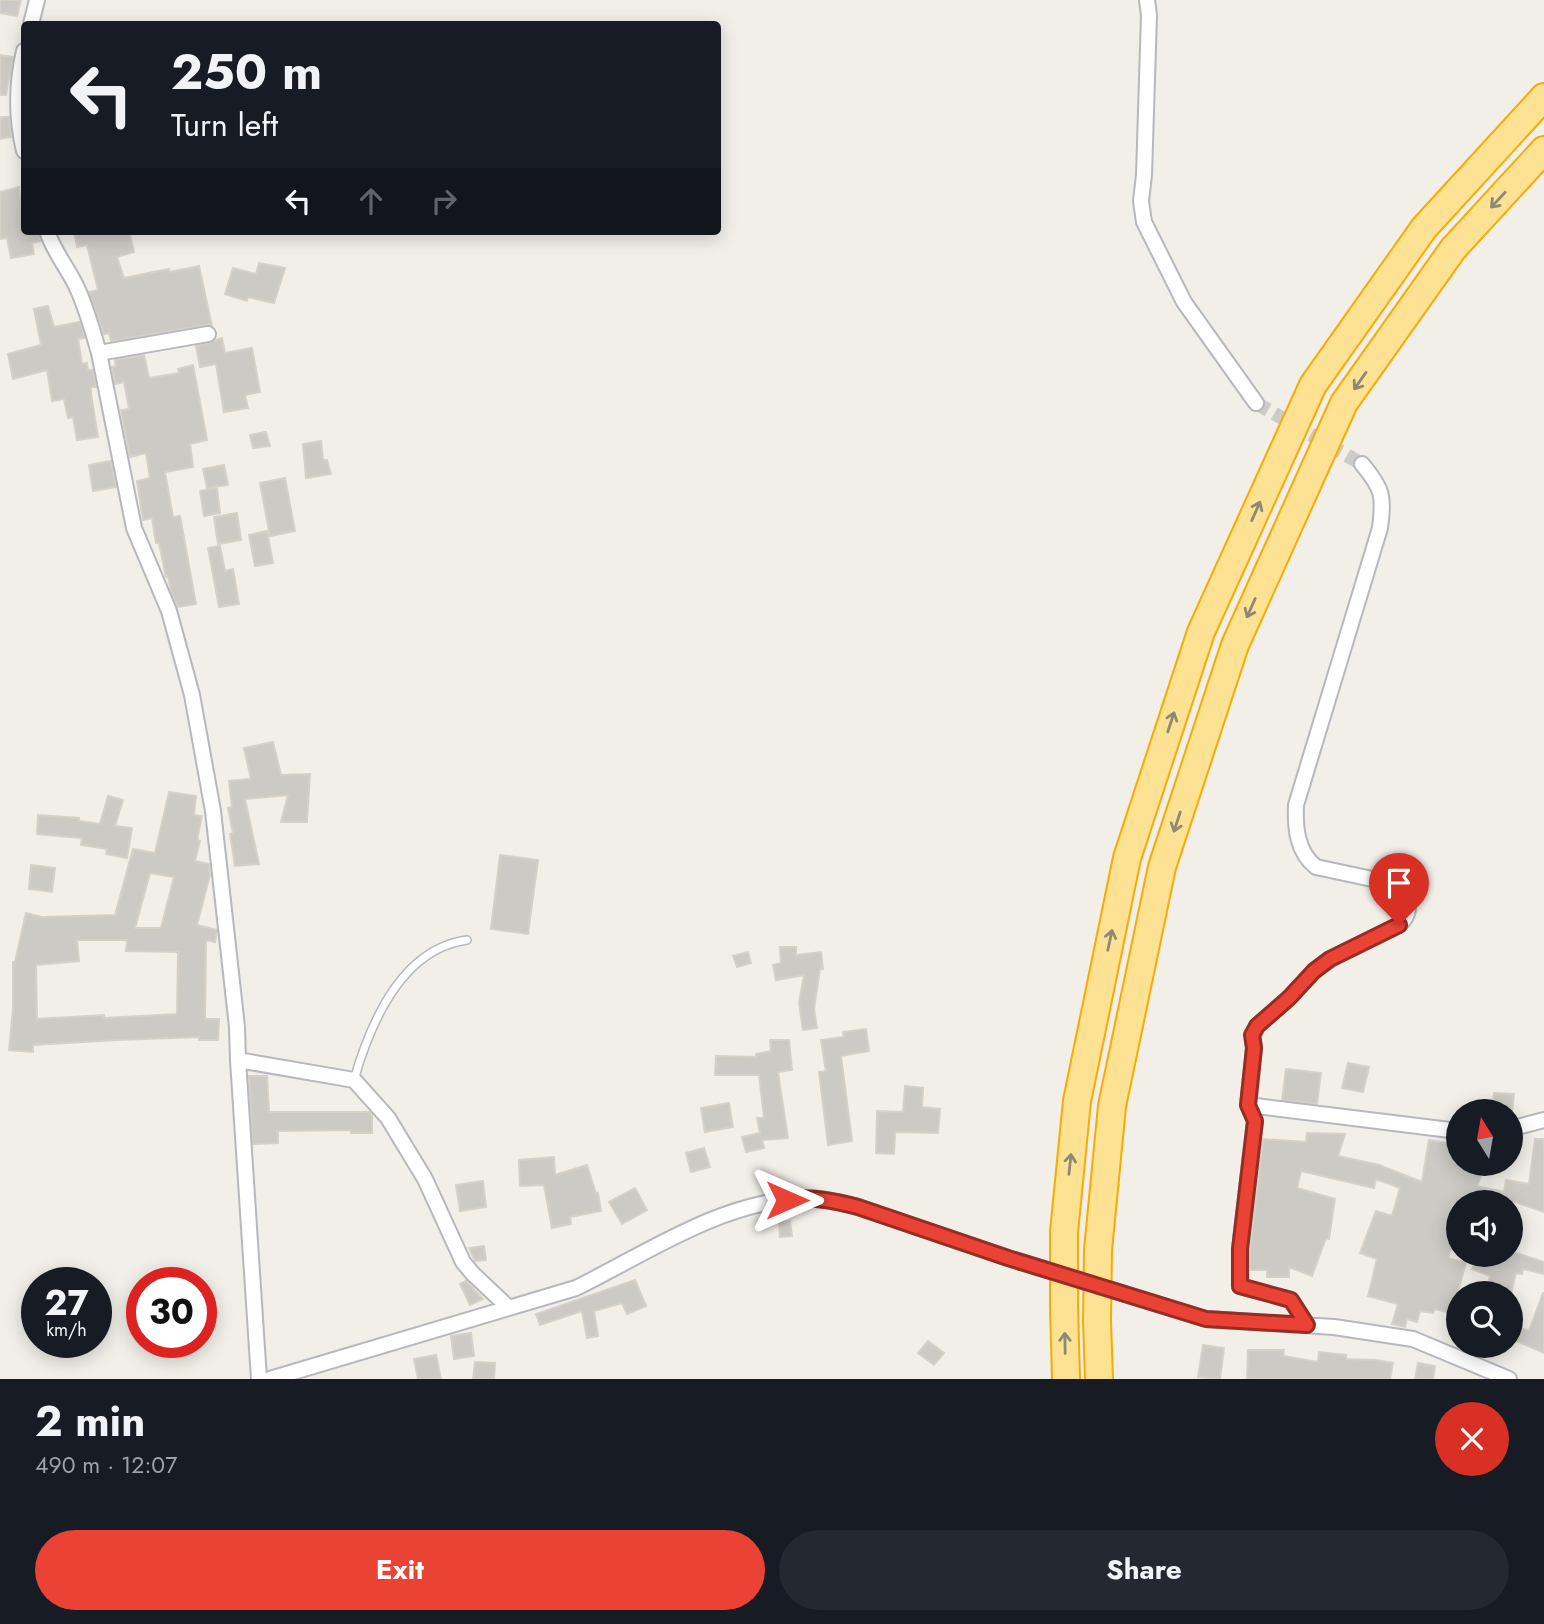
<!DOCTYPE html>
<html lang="en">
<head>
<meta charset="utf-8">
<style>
	:root { --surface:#171b24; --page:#242831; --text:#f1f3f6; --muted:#9ea1a6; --accent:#ea4335 }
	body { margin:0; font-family:Jost,sans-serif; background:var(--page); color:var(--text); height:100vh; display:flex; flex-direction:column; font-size:26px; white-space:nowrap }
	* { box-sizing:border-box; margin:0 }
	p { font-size:23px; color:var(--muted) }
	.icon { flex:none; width:38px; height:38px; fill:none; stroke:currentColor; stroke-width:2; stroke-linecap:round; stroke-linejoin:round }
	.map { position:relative; height:1379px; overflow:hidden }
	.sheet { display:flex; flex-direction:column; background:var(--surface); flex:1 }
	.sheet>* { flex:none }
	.top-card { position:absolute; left:21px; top:21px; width:700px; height:214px; border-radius:7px; box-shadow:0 4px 18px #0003; background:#171b24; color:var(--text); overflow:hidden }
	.needle { width:46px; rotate:349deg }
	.controls { position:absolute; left:1446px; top:1099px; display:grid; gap:14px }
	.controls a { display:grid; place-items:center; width:77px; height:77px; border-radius:50%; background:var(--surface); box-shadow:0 4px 18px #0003; font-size:35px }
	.speed { position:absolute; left:21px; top:1267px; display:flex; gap:14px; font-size:35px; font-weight:700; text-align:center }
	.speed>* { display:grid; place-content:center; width:91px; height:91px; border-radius:50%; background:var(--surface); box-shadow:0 4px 18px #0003; line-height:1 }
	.speed small { font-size:18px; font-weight:400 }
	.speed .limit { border:10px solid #d22; background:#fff; color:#111 }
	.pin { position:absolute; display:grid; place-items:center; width:60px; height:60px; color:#fff; margin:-72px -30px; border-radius:50% 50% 50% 0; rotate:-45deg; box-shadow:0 0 7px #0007 }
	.pin .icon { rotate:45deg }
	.me { position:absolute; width:77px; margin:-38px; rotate:90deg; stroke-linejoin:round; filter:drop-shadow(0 0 5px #0008) }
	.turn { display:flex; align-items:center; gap:24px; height:147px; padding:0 35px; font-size:32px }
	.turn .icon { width:91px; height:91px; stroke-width:2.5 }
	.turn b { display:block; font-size:49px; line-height:60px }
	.lanes { display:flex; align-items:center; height:66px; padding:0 35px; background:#0003; justify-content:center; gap:35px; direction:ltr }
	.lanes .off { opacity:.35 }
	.round { display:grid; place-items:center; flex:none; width:74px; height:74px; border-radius:37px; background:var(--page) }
	.summary { display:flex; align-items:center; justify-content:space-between; height:119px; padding:0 35px }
	h1 { font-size:42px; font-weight:700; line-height:52px }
	.cta { display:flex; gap:14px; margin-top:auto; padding:14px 35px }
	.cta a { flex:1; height:80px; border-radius:42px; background:var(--accent); color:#fff; font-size:28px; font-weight:700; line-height:80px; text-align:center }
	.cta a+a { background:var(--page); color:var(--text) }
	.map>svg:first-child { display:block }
	.building { fill:#cccac5; stroke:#d6d1c6; stroke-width:2; fill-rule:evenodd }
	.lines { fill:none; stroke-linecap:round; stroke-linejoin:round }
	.street-tunnel { stroke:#ccccc8; stroke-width:14; stroke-dasharray:14 7; stroke-linecap:butt }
	.lane-casing { stroke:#b5b8bc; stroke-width:10 }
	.street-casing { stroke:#b5b8bc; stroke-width:18 }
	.highway-casing { stroke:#f9ab00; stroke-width:30 }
	.lane { stroke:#fff; stroke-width:7 }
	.street { stroke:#fff; stroke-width:14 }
	.highway { stroke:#fde293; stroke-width:26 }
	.highway-bridge-casing { stroke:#f9ab00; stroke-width:30; stroke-linecap:butt }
	.highway-bridge { stroke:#fde293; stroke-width:26 }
	.oneway { stroke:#8e8975 }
	.route-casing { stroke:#982c22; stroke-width:18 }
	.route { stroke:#ea4335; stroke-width:12 }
</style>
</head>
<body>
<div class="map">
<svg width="1544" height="1379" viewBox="0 0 1544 1379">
	<rect width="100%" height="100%" fill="#f1efe8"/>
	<!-- building -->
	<path class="building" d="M0,0H21L17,16L0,13Z
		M0,55L13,57L6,95H0Z
		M0,117H9L11,137L0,139Z
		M19,187L24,231H38L40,241L32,243L34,254L11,258L7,238L0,239V192Z
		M74,231H129L134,252L117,257L124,278L169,269L170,272L199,266L212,326L206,325L111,341L109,333L104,334L89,292L98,290L87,245L77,247Z
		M259,263L285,268L274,303L248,297L247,301L225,294L233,268L256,274Z
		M48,306L54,327L80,322L85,338L78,339L82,364L87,363L88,370H93L96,387H91V394L98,437L77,440L73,417L68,418L64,399L52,401L47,370L13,379L8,354L41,345L34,309Z
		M222,338L225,353L252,348L260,392L245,395L248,408L224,412L216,364L200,367L196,346Z
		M144,355L149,378L179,373L178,369L193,365L207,440L190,444L193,467L165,472L173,517L180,516L196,604L178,607L171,592L168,576L166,577L159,543H156L152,518L143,520L137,481L150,478L146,453L130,457L121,410L129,409L124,382L115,384L112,367L116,366L115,360Z
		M266,432L270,446L253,448L250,435Z
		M321,441L323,460H327L331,474L306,478L303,444Z
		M111,461L116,487L93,491L89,465Z
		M224,465L228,485L207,488L203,469Z
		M285,478L295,531L270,536L260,483Z
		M217,488L220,513L204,516L200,491Z
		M237,513L241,540L218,544L214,517Z
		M267,531L273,563L255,566L249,535Z
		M220,546L225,571L233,569L239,604L219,607L208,548Z
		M273,742L281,775L310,774L307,822H281L288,795L245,799L259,864L235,866L230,834L233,833L228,808L232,807L229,781L251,779L244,748Z
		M169,792L196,796L194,815L202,816L197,840L200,841L195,861L209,864L210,875L197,925L217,930L215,942L206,940L205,1019H219L218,1040H199V1037L117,1040L33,1045V1052L9,1050L13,1009V962H15L26,913L42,917L115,915L133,849L155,853ZM150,873L174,877L161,928H135ZM77,940H127L126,951L178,952L177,1014L104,1018V1015L37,1019L36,965L79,961Z
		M108,796L123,800L115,826L132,828L127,858L106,854L107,849L81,845L82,838L37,834L38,815L79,818V821L100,824Z
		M500,855L538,860L528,934L491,929Z
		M31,865L55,868L52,892L29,889Z
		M780,947H796V955L821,952L823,969H820L814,1009L817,1028L803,1030L799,1003L804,975L776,980L773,965L781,963Z
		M748,952L751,963L737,967L733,956Z
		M866,1029L869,1051L841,1056L852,1141L828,1145L819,1072L826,1071L821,1040L844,1037L843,1032Z
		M770,1040H789L792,1070L778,1072L788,1138L762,1140L764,1148L746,1152L742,1137L760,1133L757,1118H764L759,1075H715L716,1056L756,1057V1054L771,1051Z
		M1348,1063L1369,1067L1363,1092L1342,1088Z
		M1286,1069L1321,1073L1317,1104L1282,1100Z
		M249,1076H267L269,1112H369L372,1115V1133H351V1130L278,1131V1143L253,1144Z
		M905,1086L923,1088L922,1107L940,1109L938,1133L895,1132L894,1154L876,1153L877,1111L903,1112Z
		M1494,1093L1514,1094L1512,1111H1492Z
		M729,1103L733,1127L705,1132L701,1108Z
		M1307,1133L1345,1134L1338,1156L1379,1165L1422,1182L1429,1140L1458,1145V1164H1470L1484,1169L1477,1186L1504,1192L1506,1180L1529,1184L1535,1139H1544V1212L1516,1202H1488L1463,1196L1462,1202H1458V1206L1452,1204L1445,1227L1457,1230L1448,1258L1466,1263L1458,1291V1315L1435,1309L1433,1313L1420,1311L1417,1322L1407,1319L1405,1327L1392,1324L1398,1304L1368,1296L1377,1259L1360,1253L1376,1211L1392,1216L1400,1188L1376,1179L1374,1188L1301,1171L1297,1188L1335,1199L1329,1239L1326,1238L1312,1276L1289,1267V1277H1267V1270H1250V1250L1263,1139L1306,1142Z
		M704,1148L710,1167L691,1172L686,1153Z
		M554,1157L555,1175L587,1165L596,1194L598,1193L601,1211L570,1217L571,1224L552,1228L544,1185L520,1186L519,1160Z
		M483,1181L486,1207L460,1211L456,1185Z
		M635,1188L647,1210L622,1224L609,1202Z
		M790,1221L792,1236L780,1237L779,1222Z
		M484,1246L486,1260L475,1261L469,1248Z
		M1510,1251L1544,1262V1274L1523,1269L1522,1274L1516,1273L1511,1293H1486L1490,1276L1472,1269L1478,1255H1510Z
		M635,1280L646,1306L627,1314L622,1303L594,1311L598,1336L587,1338L582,1311L540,1325L536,1314Z
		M466,1281L483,1299L470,1305L460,1284Z
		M1543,1293H1544V1353L1510,1338V1324L1529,1331Z
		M471,1333L474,1356L454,1359L451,1336Z
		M928,1341L944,1353L934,1365L918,1353Z
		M1203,1345L1224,1348L1220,1379L1198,1377Z
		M1248,1350H1284L1283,1356L1318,1362L1319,1352L1346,1355V1359L1376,1360L1393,1363L1390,1379H1247Z
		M436,1355L441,1379H418L414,1359Z
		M475,1362L495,1363L494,1379H473Z
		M1418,1363L1435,1366L1433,1379H1415Z"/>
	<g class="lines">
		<!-- street-tunnel -->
		<path class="street-tunnel" d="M1256,403L1362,464"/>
		<!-- lane casing -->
		<g class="lane-casing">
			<path id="lane" d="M354,1080C370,1024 401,949 467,940"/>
		</g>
		<!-- street casing -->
		<g class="street-casing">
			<path id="street" d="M1147,0L1149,15L1144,175L1141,201L1144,222L1184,302L1256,403
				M31,24L37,0
				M24,51C16,85 16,117 24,151
				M47,231C54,253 69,269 78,290C87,310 93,332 99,353L134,528L169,611L192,695L213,811L237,1027L238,1060L259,1379
				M99,353L208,334
				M238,1060L354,1080L388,1118L425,1179L463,1262L473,1274L509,1308
				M1248,1105L1458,1131
				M1510,1129L1544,1120
				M1307,1325L1291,1300L1240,1286V1249L1255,1121L1248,1105L1254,1048L1253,1036L1257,1026L1289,998L1314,971L1330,959L1399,925C1410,915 1409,907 1406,894L1391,883L1316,867C1297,852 1295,828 1296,805L1380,528C1384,496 1383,489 1362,464
				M270,1379L576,1288C649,1252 717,1204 800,1198C819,1197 840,1202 858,1207L1008,1258L1206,1319L1334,1327L1413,1339L1509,1379"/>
		</g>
		<!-- highway casing -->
		<g class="highway-casing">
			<path id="highway" d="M1064,1232L1077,1101L1127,858L1201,632L1313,385L1424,228L1544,97
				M1098,1250L1112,1106L1162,867L1235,645L1344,403L1453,249L1544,150
				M1064,1306L1066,1379
				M1097,1321L1099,1379"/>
		</g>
		<!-- lane -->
		<use href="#lane" class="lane"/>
		<!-- street -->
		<use href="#street" class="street"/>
		<!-- highway -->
		<use href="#highway" class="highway"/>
		<!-- highway-bridge casing -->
		<g class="highway-bridge-casing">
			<path id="highway-bridge" d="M1064,1232V1306
				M1097,1321L1098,1250"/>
		</g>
		<!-- highway-bridge -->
		<use href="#highway-bridge" class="highway-bridge"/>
	</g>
	<!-- one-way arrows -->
	<defs><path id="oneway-shaft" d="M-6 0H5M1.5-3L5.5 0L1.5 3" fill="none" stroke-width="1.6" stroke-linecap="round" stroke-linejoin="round" transform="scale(1.75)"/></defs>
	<g class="oneway">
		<use href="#oneway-shaft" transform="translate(1498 200) rotate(133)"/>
		<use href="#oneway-shaft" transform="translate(1360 381) rotate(125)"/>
		<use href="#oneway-shaft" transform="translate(1256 511) rotate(-66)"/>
		<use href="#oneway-shaft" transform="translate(1251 608) rotate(114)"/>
		<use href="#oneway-shaft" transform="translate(1171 722) rotate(-72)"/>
		<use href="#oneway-shaft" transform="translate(1177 822) rotate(108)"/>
		<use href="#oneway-shaft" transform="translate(1110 940) rotate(-78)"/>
		<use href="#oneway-shaft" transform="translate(1070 1164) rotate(-84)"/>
		<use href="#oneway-shaft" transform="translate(1065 1343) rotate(-91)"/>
	</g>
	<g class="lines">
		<!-- route casing -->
		<g class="route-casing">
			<path id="route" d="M787,1200C811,1196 835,1201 858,1207L1008,1258L1206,1319L1307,1325L1291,1300L1240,1286V1249L1255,1121L1248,1105L1254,1048L1252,1035L1257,1026L1289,998L1314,971L1330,959L1399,925"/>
		</g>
		<!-- route -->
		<use href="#route" class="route"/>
	</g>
</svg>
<div class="controls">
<a><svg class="needle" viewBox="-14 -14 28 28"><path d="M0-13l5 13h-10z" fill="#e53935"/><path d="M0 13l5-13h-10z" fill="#9ea1a6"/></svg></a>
<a><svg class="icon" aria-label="sound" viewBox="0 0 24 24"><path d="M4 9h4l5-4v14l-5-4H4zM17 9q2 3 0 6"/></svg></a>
<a><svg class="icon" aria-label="search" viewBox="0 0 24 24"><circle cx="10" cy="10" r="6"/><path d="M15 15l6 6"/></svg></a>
</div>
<div class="speed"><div>27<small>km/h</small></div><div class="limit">30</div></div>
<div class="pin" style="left:1399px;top:925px;background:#d93025"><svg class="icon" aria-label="arrive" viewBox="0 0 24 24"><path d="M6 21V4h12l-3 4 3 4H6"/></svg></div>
<svg class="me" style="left:787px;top:1200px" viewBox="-20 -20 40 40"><path d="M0-17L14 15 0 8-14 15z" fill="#ea4335" stroke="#fff" stroke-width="4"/></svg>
<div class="top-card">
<div class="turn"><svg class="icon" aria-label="left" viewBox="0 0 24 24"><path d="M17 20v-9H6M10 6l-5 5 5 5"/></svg><div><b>250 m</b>Turn left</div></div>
<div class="lanes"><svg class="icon" aria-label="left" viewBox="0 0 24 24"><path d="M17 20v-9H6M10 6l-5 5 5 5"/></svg><svg class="icon off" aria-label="ahead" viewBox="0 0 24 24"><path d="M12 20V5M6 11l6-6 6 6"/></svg><svg class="icon off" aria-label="right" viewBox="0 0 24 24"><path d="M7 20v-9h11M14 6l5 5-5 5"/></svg></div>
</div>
</div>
<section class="sheet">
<div class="summary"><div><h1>2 min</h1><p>490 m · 12:07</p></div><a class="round" style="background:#d93025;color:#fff"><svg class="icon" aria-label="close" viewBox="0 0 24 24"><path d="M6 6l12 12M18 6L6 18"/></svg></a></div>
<div class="cta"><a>Exit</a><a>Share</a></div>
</section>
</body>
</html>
